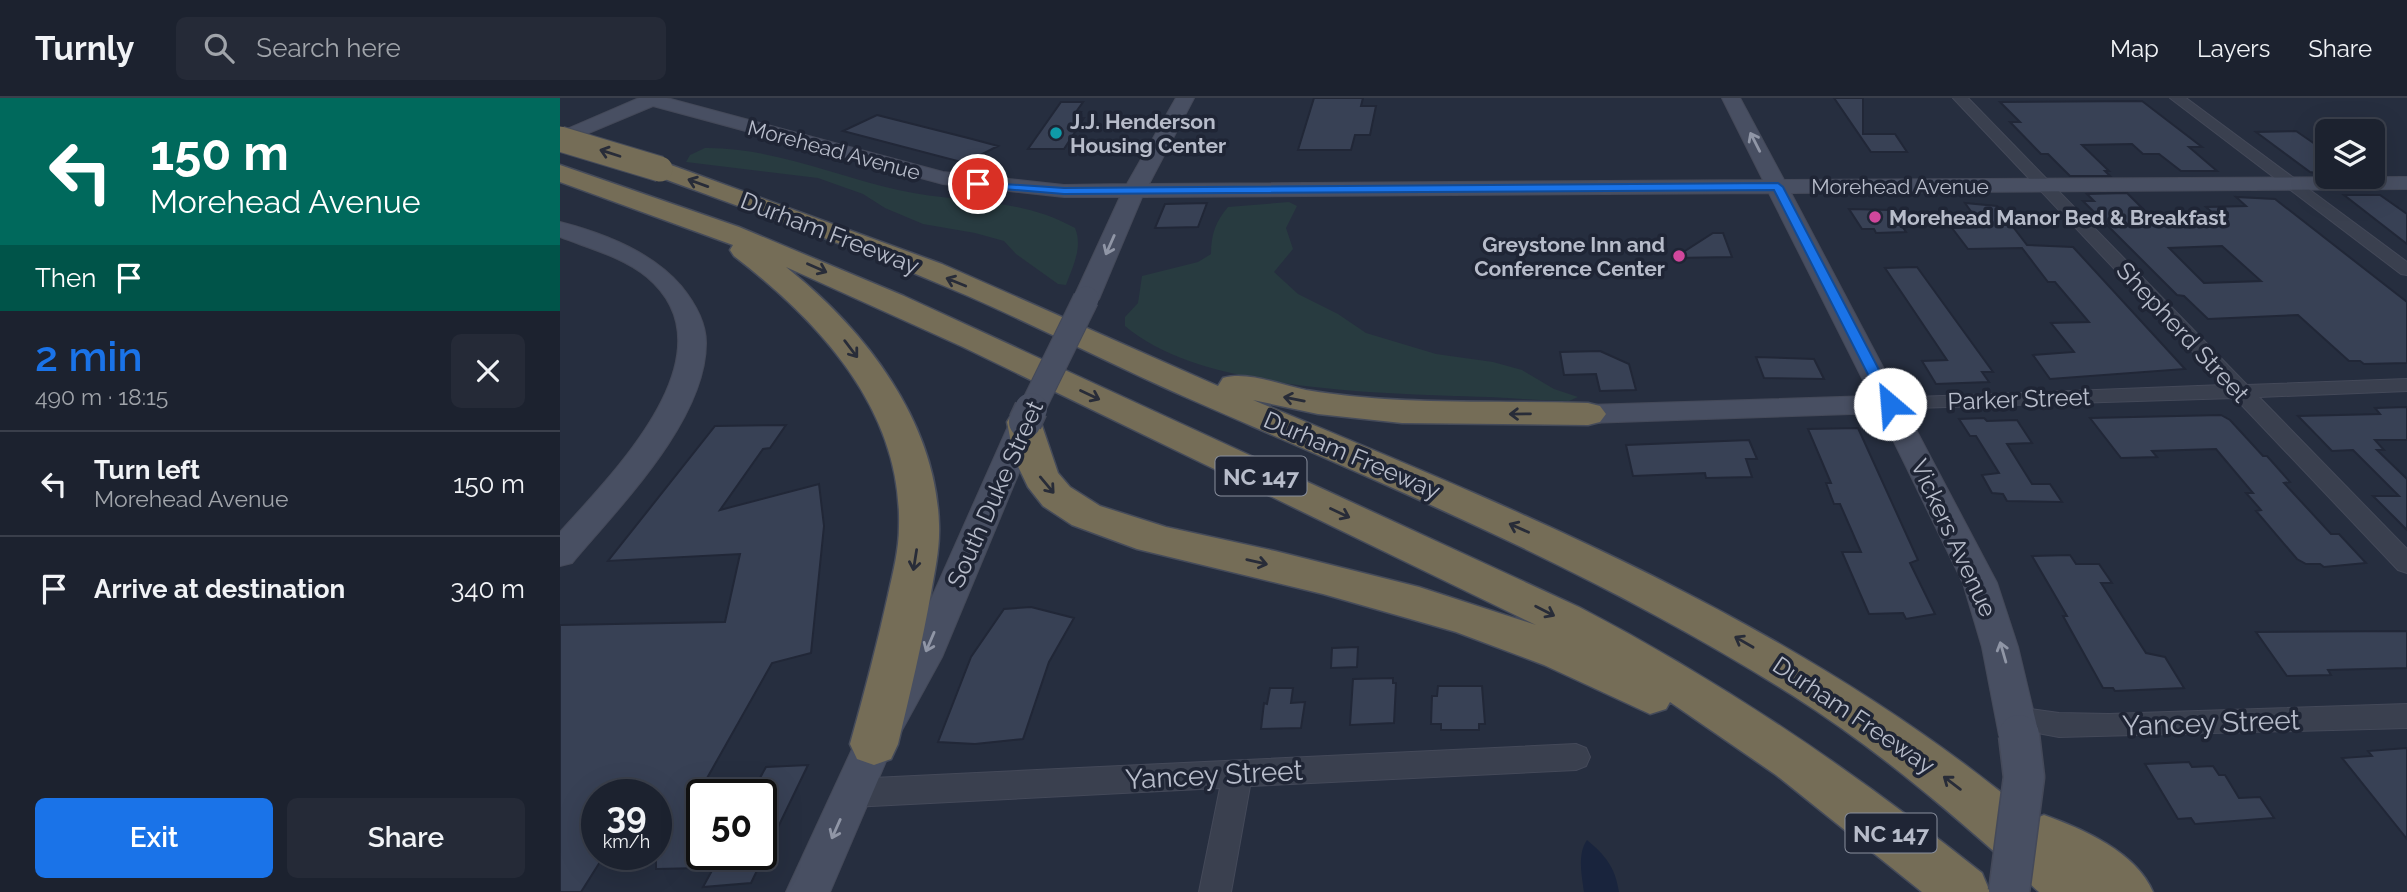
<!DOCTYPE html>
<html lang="en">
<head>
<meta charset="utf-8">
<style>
	:root { --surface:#1c222f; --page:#252a37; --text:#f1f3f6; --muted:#a0a4aa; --line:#3a3f4b; --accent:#1a73e8 }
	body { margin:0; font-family:Raleway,sans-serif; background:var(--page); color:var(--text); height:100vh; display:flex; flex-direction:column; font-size:26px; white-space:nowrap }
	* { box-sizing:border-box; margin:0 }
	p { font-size:23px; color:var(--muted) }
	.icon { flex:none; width:38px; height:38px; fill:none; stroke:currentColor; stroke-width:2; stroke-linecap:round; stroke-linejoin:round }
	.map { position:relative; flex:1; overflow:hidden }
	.sheet { display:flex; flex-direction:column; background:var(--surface); width:560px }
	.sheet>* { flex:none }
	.banner { background:#00695c; color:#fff; overflow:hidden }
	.fabs { position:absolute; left:1755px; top:21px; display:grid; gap:14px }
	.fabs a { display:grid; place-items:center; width:70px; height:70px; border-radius:10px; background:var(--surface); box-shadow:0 7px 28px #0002,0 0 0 2px var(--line); font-size:35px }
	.speed { position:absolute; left:21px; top:681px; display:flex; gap:14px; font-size:35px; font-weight:700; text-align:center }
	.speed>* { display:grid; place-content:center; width:91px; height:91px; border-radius:50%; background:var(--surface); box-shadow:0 7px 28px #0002,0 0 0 2px var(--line); line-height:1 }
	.speed small { font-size:18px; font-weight:400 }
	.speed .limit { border:4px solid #111; border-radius:10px; background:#fff; color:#111 }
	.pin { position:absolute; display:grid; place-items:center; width:60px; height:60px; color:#fff; margin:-30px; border:4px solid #fff; border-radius:50%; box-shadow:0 2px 7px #0007 }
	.me { position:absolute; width:77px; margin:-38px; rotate:333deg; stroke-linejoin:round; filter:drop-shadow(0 0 5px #0008) }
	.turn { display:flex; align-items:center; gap:24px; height:147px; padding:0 35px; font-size:32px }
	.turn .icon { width:91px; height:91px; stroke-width:2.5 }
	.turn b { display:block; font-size:49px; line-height:60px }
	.then { display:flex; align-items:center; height:66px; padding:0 35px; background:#0003; gap:14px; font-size:26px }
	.round { display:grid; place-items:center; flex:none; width:74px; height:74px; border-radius:10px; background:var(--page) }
	.summary { display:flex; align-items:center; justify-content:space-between; height:119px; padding:0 35px }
	h1 { font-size:42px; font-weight:600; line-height:52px; color:var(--accent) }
	.primary-button { display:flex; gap:14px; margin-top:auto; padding:14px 35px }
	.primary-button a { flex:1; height:80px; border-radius:10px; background:var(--accent); color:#fff; font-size:28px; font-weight:600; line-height:80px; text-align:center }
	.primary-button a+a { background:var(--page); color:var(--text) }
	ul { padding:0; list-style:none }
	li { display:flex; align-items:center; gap:21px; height:105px; padding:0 35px; border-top:2px solid var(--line) }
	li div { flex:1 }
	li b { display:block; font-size:26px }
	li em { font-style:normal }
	header { display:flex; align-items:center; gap:42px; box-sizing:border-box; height:98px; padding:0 35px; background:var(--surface); border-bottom:2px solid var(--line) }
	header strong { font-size:33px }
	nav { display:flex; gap:38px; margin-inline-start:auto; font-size:24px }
	.search { width:490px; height:63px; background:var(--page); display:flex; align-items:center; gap:18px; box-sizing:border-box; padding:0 24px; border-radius:10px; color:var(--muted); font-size:26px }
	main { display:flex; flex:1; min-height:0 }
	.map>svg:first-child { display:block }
	.green { fill:#283b40 }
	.water { fill:#19243d }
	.building { fill:#384155; stroke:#212737; stroke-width:2; fill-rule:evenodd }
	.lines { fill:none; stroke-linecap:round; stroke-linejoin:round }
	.street-casing { stroke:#444959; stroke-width:2 }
	.secondary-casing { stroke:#444959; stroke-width:2 }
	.highway-casing { stroke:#454b5a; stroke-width:3 }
	.street { fill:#3a404f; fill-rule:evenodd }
	.secondary { fill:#484f62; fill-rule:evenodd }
	.highway { fill:#756d57; fill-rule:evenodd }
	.secondary-bridge-far2-casing { stroke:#444959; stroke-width:27; stroke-linecap:butt }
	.secondary-bridge-far1-casing { stroke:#444959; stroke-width:35; stroke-linecap:butt }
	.secondary-bridge-casing { stroke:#444959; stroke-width:43; stroke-linecap:butt }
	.highway-bridge-casing { stroke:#454b5a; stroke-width:27; stroke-linecap:butt }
	.secondary-bridge-far2 { stroke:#484f62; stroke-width:25 }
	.secondary-bridge-far1 { stroke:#484f62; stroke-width:32 }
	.secondary-bridge { stroke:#484f62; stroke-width:40 }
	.highway-bridge { stroke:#756d57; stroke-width:25 }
	.oneway { stroke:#9096a6 }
	.oneway2 { stroke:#282c38 }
	.route { fill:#1a73e8; stroke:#114b97; stroke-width:2 }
	.culture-dot { fill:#0f9aa8; stroke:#1f2535; stroke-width:2.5 }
	.hotel-dot { fill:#d1479c; stroke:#1f2535; stroke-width:2.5 }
	.labels { text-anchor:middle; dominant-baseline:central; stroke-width:7; stroke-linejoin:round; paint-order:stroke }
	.far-poi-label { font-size:21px; font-weight:bold; fill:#b7bcca; stroke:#1f2535; text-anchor:start }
	.far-street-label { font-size:21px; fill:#b7bcca; stroke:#1f2535 }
	.shield { fill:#1f2535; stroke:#898f9d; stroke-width:2 }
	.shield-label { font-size:23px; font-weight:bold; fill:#b7bcca }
	.street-label { font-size:24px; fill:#b7bcca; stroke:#1f2535 }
	.near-street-label { font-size:28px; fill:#b7bcca; stroke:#1f2535 }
</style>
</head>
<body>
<header>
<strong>Turnly</strong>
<div class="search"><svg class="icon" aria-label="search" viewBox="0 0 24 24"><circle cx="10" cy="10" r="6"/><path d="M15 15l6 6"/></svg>Search here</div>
<nav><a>Map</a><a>Layers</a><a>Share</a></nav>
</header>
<main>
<section class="sheet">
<div class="banner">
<div class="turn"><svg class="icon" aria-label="left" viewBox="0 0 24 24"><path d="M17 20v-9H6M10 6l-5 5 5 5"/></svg><div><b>150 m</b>Morehead Avenue</div></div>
<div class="then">Then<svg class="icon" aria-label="arrive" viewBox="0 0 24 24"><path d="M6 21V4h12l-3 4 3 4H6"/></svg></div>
</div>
<div class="summary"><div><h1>2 min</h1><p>490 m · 18:15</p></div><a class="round"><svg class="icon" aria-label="close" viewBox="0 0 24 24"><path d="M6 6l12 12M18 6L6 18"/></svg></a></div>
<ul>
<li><svg class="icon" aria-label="left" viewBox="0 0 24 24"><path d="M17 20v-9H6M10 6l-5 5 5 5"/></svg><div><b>Turn left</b><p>Morehead Avenue</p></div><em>150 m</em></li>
<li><svg class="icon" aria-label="arrive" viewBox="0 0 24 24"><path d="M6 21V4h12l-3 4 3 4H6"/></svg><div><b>Arrive at destination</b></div><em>340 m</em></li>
</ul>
<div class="primary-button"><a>Exit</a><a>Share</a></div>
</section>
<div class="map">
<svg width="1847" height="794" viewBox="0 0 1847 794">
	<rect width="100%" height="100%" fill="#262e3f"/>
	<!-- green -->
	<path class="green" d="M145,50C210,49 276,78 338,92C400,106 458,98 515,130C523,149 513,168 506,187L498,186L456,156L444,143L415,135L363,126L325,110L303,96L258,80L126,64L130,57Z
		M729,104L737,108L726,130L733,151L714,174L738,196L778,216L806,235L876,256L933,264L962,272L994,291L1018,299L1009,303C982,303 956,300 929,299C829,295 643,295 565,228V219L578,205L582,178L638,164L651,156C651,136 656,123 668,109Z"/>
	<!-- water -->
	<path class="water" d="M1027,742C1046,758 1055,769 1059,794H1024C1022,778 1017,756 1027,742Z"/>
	<!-- building -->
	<path class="building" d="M754,0H803L801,8H816L810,37H795L791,52H738Z
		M1274,0H1303V36H1335L1347,54H1311Z
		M1582,3L1642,49H1629L1657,73H1621L1599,56H1583L1572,46L1522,47L1549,73H1545L1550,78H1510L1488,56H1481L1450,24H1460L1440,4Z
		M501,4H523L516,14H521L517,20H524L504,51H468Z
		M317,17L412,41L438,48L405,65L283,33Z
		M1736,33L1768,55V77L1750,74L1696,34Z
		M1567,95L1590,118L1653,115L1646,109L1686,108L1676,99L1715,101L1847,204V265L1804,266L1800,263H1789L1738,217L1648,221L1624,198L1617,197L1523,103H1534L1527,96ZM1662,148L1701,183L1644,185L1609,150Z
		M1784,97H1820L1847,116V146Z
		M647,105L638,129L595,130L605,106Z
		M1405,105L1437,108L1467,147L1513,149L1625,271L1490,281L1473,257L1514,254L1491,225L1529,224L1495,184H1488L1462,150L1408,151L1392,130L1422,129Z
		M1289,111L1331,112L1346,134L1316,135L1314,131H1302Z
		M1153,135H1163L1172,159L1114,160Z
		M1357,169L1433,274H1422L1429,284L1376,286L1362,263L1387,262L1325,170Z
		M1040,253L1069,266L1076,292L1040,293L1036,276L1004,277L1000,254Z
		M1196,259L1254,261L1264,281L1204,280Z
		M1847,309V342H1815L1824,352H1817L1847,381V432L1813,398H1839L1793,352L1772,353L1738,318L1820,316L1815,310Z
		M1661,317L1670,322L1703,358H1707L1730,384L1724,385L1771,436H1779L1806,465L1764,469L1760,466H1746L1737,461L1696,413L1701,412L1686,395H1693L1656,351L1592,353L1597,359L1561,360L1530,320Z
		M1424,320L1427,323L1457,322L1472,345L1447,346L1472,386H1490L1502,404L1447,403L1443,396L1432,395L1422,377L1439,375L1416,338H1410L1399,321Z
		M226,327L210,350L203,351L160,412L259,386L264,428L251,555L212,565L142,689V770L96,771V696H37V756H45L21,794H0V527L165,524L180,456L48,463L155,328Z
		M1298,330L1358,462L1350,465L1375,516L1346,521L1343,515L1309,516L1282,454H1301L1280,406H1274L1266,385H1271L1248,331Z
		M1189,342L1197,361H1186L1192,379L1146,380L1145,375L1073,378L1066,347Z
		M1510,457L1516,466H1539L1552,485H1541L1586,555L1605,559L1624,590L1555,593L1553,590H1543L1503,518H1507L1472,458Z
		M471,509L514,520L489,564L463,641L415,646L378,644L411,559L444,511Z
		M1847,533V570L1768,572L1771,577L1727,578L1696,534Z
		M798,549L797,569L771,570L772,550Z
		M833,580V585H836L834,625L790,627L793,581Z
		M878,588H922L925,626H919V632H881V626H871L872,598H877Z
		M710,590H733L731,605L745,604L741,630L701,631L704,605L707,606Z
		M1847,650V741L1782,660L1812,658L1808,653Z
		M1629,664L1632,669L1653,668L1659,677H1665L1679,700L1700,699L1714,720L1635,726L1631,720L1618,721L1585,666Z
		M248,667L191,785L143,789L161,756H201V696H191L206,669Z"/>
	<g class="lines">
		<!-- street casing -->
		<g class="street-casing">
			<path id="street" d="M1393,0H1408L1687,287L1847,281V293L1699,299L1847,451V475L1838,472L1675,300L1323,311L1320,306L1323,301L1330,300L1664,287Z
				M1610,0H1626L1847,164V177L1841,176Z
				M1847,606V630L1499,639L1446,629L1442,621L1446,613L1456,609L1499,615L1549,616Z
				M1016,646L1026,650L1030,659L1026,668L1016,672L690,688L671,794H639L660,690L292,709L281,705L277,695L281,685L292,681Z"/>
		</g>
		<!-- secondary casing -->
		<g class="secondary-casing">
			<path id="secondary" d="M79,0H107L383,74L504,87L567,86L616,0H634L589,86L1203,82L1162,0H1180L1224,82L1847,79V91L1231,95L1437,485L1458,549L1479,637L1473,649L1459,654L1445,649L1439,637L1422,549L1403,485L1320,315L1028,325L1018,322L1014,316L1018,310L1028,307L1311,298L1209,95L582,99L539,201L535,206H517L513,201L560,99H504L383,86L93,8L0,47V34Z
				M0,124C43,135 92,154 121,188C134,204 146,223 146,245C146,322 59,409 12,465L0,468V434C52,376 176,254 87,179C63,159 28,150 0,139Z
				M465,315L475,317L480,324L382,559L330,654L270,794H226L300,634L348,553L450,324L455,317Z"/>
		</g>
		<!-- highway casing -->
		<g class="highway-casing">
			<path id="highway" d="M100,63L382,166L658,288L663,280C688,273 721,287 746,292C840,308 933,302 1028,305L1040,308L1046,316L1040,324L1028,327L842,325L758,316L693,302C968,416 1244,528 1474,721L1484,717C1523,731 1576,754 1593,794H1479C1401,723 1322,654 1232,597C1040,475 831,389 623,298C551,266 481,230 408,198C304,153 197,115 91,76L87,71L91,66Z
				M0,67L179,129L344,198L1019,509C1163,584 1295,674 1422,775L1430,794H1362L1216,677L1110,604L1106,611L1090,616L984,567L896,534L763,496L577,451L512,427L483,408L468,389L454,360L447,324L452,316L465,313L478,316L498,375L510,389L540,408L606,429L715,453L859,489L976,527L403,249L226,169C304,231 376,322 379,426C380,450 375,472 371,495C362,546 350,596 338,646L331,661L314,667L297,661L290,646C304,596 317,547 328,497C333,474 339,452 339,428C342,312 260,224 174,158L170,152L173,147L0,84Z"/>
		</g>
		<!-- street -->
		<use href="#street" class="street"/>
		<!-- secondary -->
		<use href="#secondary" class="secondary"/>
		<!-- highway -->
		<use href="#highway" class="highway"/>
		<!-- secondary-bridge-far2 casing -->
		<g class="secondary-bridge-far2-casing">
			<path id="secondary-bridge-far2" d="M471,313L526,201"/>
		</g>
		<!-- secondary-bridge-far1 casing -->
		<g class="secondary-bridge-far1-casing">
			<path id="secondary-bridge-far1" d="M465,324L471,311"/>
		</g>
		<!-- secondary-bridge casing -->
		<g class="secondary-bridge-casing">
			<path id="secondary-bridge" d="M1449,794L1464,679L1459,637"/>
		</g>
		<!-- highway-bridge casing -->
		<g class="highway-bridge-casing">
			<path id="highway-bridge" d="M0,41L100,71"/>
		</g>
		<!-- secondary-bridge-far2 -->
		<use href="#secondary-bridge-far2" class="secondary-bridge-far2"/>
		<!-- secondary-bridge-far1 -->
		<use href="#secondary-bridge-far1" class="secondary-bridge-far1"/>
		<!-- secondary-bridge -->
		<use href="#secondary-bridge" class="secondary-bridge"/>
		<!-- highway-bridge -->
		<use href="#highway-bridge" class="highway-bridge"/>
	</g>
	<!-- one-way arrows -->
	<defs><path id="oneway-shaft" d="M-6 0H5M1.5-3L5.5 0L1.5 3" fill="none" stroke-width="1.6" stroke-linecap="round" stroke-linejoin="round" transform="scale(1.75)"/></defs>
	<g class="oneway">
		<use href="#oneway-shaft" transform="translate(1195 44) rotate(-117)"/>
		<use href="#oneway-shaft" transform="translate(550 147) rotate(114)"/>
		<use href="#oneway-shaft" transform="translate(370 544) rotate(113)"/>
		<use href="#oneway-shaft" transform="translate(1443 554) rotate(-106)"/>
		<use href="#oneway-shaft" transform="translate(276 731) rotate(114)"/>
	</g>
	<g class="oneway2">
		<use href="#oneway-shaft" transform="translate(50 55) rotate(-162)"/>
		<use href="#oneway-shaft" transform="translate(138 85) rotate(-160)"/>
		<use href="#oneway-shaft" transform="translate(257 170) rotate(24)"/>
		<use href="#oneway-shaft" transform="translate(396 184) rotate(-158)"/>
		<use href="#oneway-shaft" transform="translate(291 251) rotate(53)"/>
		<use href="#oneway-shaft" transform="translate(530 297) rotate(25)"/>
		<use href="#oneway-shaft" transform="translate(734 301) rotate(-169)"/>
		<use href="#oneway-shaft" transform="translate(960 316) rotate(179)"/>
		<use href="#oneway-shaft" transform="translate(487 387) rotate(50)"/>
		<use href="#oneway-shaft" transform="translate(780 415) rotate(25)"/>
		<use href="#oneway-shaft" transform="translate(959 430) rotate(-156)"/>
		<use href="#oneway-shaft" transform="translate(355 462) rotate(99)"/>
		<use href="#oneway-shaft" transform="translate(697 464) rotate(13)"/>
		<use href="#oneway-shaft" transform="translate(985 513) rotate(27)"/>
		<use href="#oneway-shaft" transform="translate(1184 544) rotate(-150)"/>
		<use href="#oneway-shaft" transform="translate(1392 685) rotate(-143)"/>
	</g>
	<!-- route -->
	<path class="route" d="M414,84L504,90L1218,85L1223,89L1337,306L1330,310L1323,306L1214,92L504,96L418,89L413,86Z"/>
	<!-- markers -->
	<circle class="culture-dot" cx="496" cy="35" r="7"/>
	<g class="hotel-dot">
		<circle cx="1315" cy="119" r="7"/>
		<circle cx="1119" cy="158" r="7"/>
	</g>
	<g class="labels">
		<!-- far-poi labels -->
		<g class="far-poi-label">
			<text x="510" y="23">J.J. Henderson<tspan x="510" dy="24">Housing Center</tspan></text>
			<text x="1329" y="119">Morehead Manor Bed &amp; Breakfast</text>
			<text x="1105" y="146" text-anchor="end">Greystone Inn and<tspan x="1105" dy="24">Conference Center</tspan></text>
		</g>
		<!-- far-street labels -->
		<g class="far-street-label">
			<text transform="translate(274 52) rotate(15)">Morehead Avenue</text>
			<text x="1340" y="88">Morehead Avenue</text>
		</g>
		<!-- shield labels -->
		<g class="shield">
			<rect x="655.5" y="358.5" width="91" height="39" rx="5"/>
			<rect x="1285.5" y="715.5" width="91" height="39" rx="5"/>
		</g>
		<g class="shield-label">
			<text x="701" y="378">NC 147</text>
			<text x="1331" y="735">NC 147</text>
		</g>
		<!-- street labels -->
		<g class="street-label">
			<text transform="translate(270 135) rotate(21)">Durham Freeway</text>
			<text transform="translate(1623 234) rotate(47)">Shepherd Street</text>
			<text transform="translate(1459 301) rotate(-2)">Parker Street</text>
			<text transform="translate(792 357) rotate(23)">Durham Freeway</text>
			<text transform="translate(435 396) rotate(-66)">South Duke Street</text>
			<text transform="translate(1394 440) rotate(65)">Vickers Avenue</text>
			<text transform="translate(1294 617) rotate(34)">Durham Freeway</text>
		</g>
		<!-- near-street labels -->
		<g class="near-street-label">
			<text transform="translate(1651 625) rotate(-2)">Yancey Street</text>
			<text transform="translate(654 677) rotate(-3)">Yancey Street</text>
		</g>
	</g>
</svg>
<div class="fabs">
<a><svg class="icon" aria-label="layers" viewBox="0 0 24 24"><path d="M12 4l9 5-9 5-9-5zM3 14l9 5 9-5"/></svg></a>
</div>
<div class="speed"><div>39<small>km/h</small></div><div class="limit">50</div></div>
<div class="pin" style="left:418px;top:86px;background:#d93025"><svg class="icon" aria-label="arrive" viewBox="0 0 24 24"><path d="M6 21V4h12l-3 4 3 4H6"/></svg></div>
<svg class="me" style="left:1330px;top:306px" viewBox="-20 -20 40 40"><circle r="19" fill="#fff"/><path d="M0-13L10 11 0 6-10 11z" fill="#1a73e8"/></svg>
</div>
</main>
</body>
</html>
